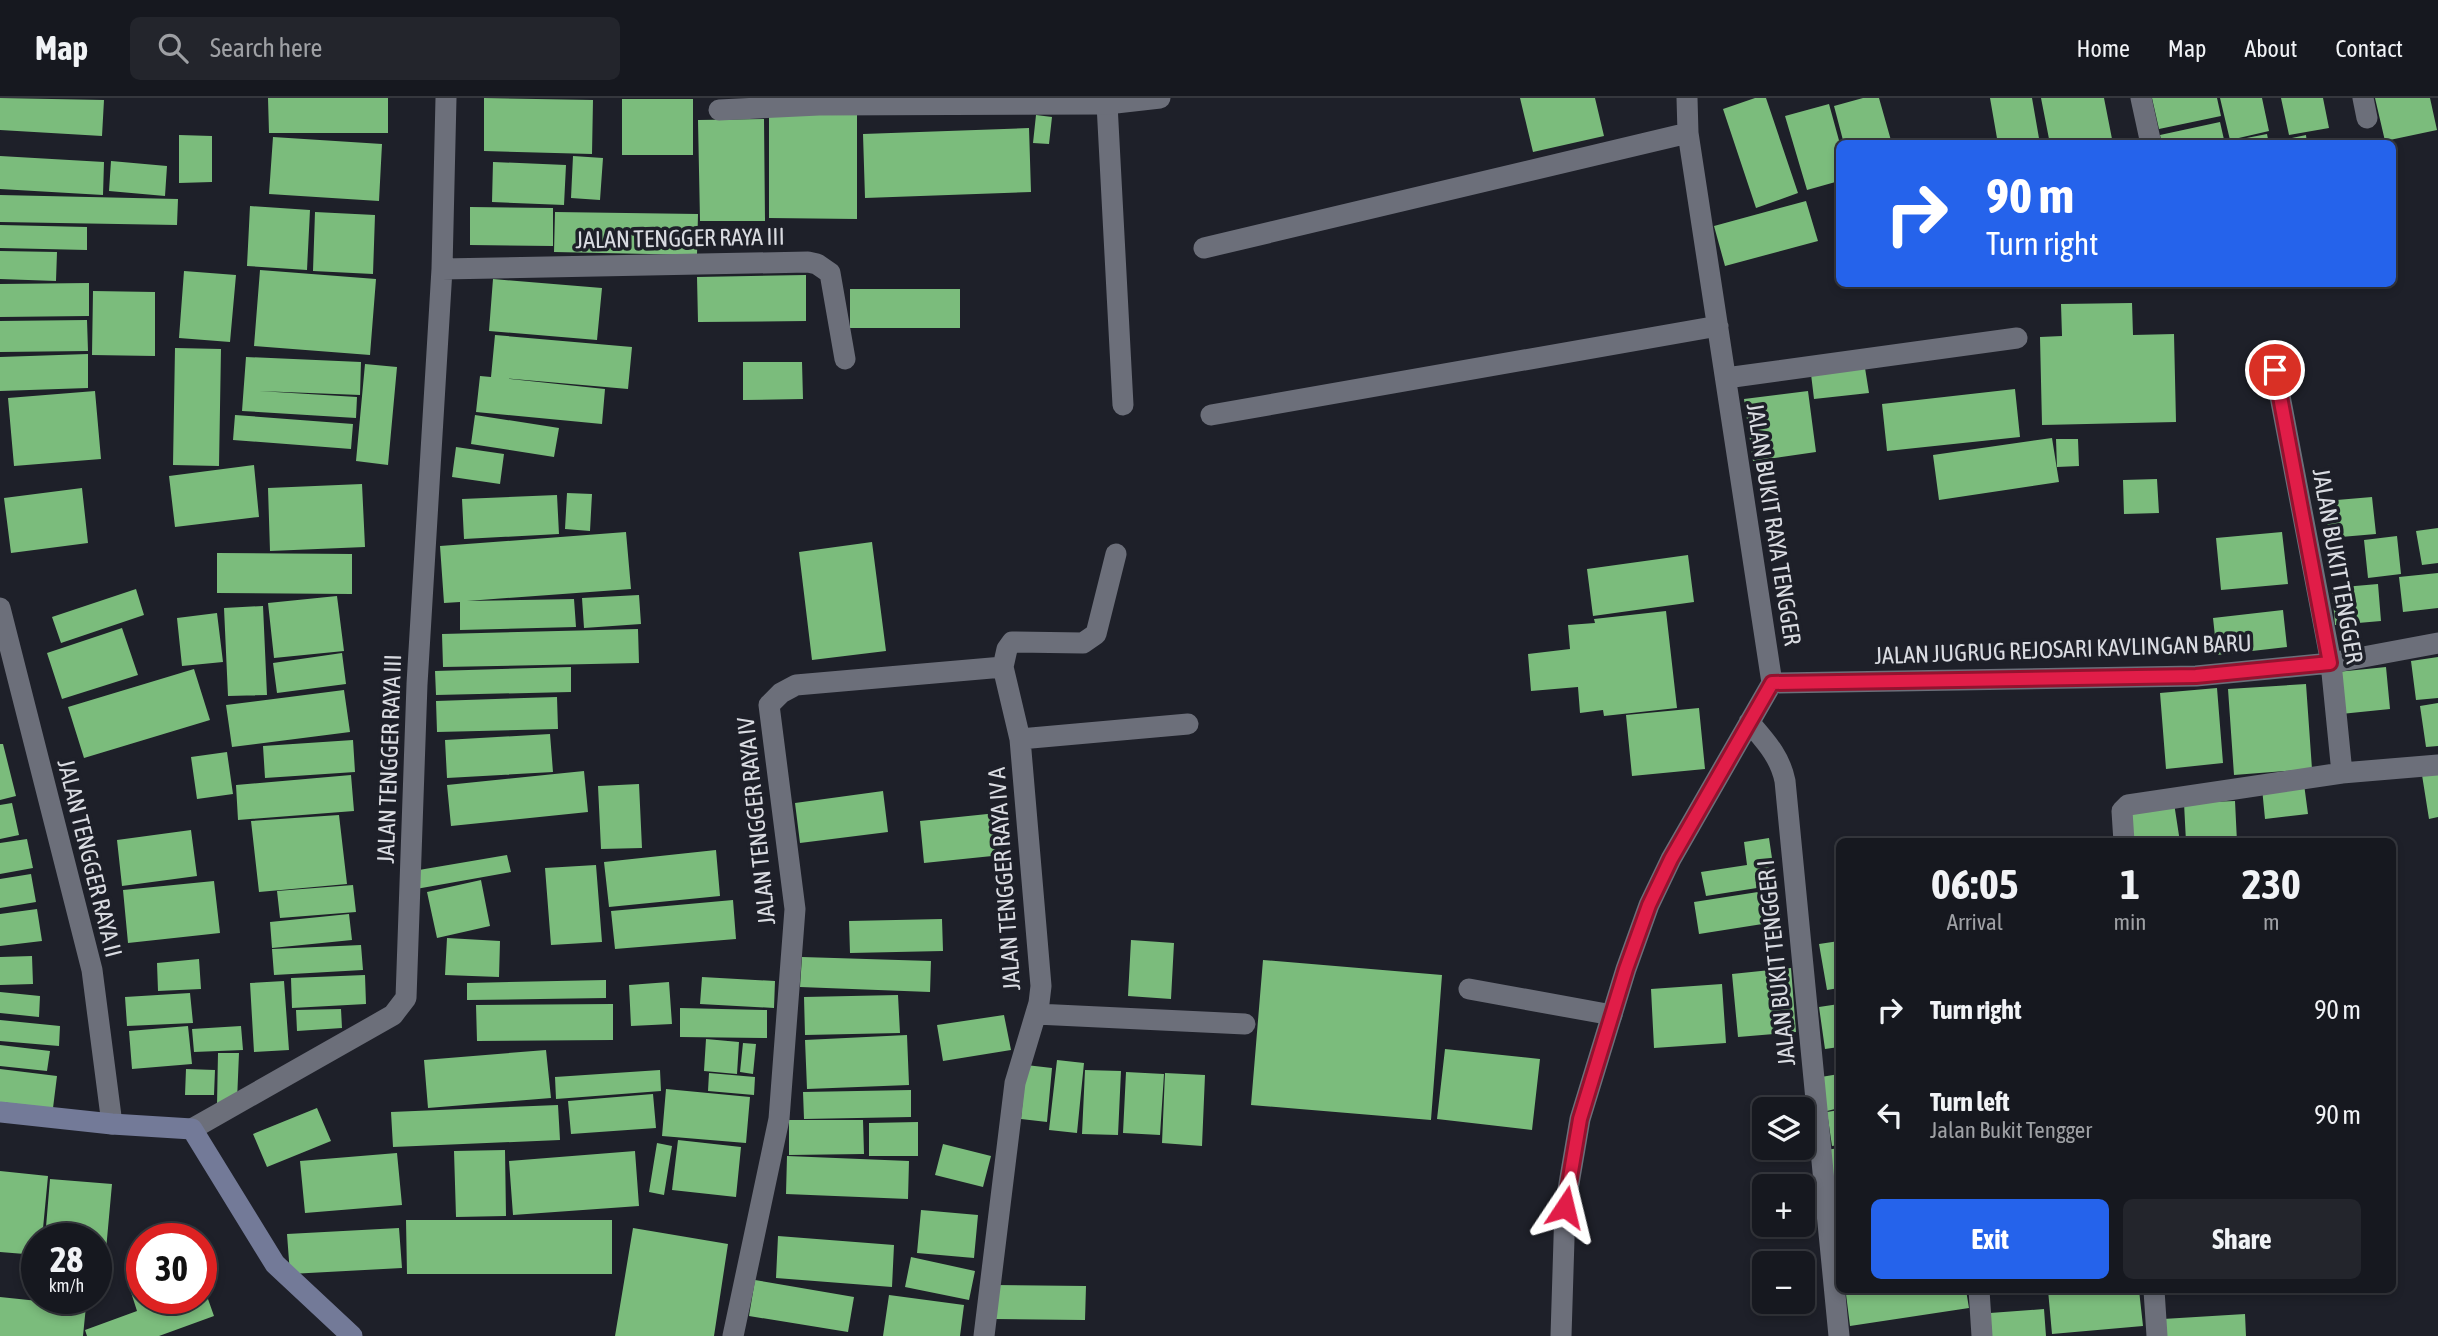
<!DOCTYPE html>
<html lang="en">
<head>
<meta charset="utf-8">
<style>
	:root { --surface:#16181f; --page:#23252c; --text:#f1f3f6; --muted:#9ea0a4; --line:#35373d; --accent:#2563eb }
	body { margin:0; font-family:"Asap Condensed",sans-serif; background:var(--page); color:var(--text); height:100vh; display:flex; flex-direction:column; font-size:26px; white-space:nowrap }
	* { box-sizing:border-box; margin:0 }
	p { font-size:23px; color:var(--muted) }
	.icon { flex:none; width:38px; height:38px; fill:none; stroke:currentColor; stroke-width:2; stroke-linecap:round; stroke-linejoin:round }
	.map { position:relative; flex:1; overflow:hidden }
	.sheet { position:absolute; left:1836px; top:740px; width:560px; height:455px; display:flex; flex-direction:column; background:var(--surface); border-radius:10px; box-shadow:0 4px 10px #0003,0 0 0 2px var(--line) }
	.sheet>* { flex:none }
	.banner { position:absolute; left:1836px; top:42px; width:560px; height:147px; border-radius:10px; box-shadow:0 4px 10px #0003,0 0 0 2px var(--line); background:#2563eb; color:#fff; overflow:hidden }
	.controls { position:absolute; left:1752px; top:999px; display:grid; gap:14px }
	.controls a { display:grid; place-items:center; width:63px; height:63px; border-radius:10px; background:var(--surface); box-shadow:0 4px 10px #0003,0 0 0 2px var(--line); font-size:35px }
	.speed { position:absolute; left:21px; top:1125px; display:flex; gap:14px; font-size:35px; font-weight:700; text-align:center }
	.speed>* { display:grid; place-content:center; width:91px; height:91px; border-radius:50%; background:var(--surface); box-shadow:0 4px 10px #0003,0 0 0 2px var(--line); line-height:1 }
	.speed small { font-size:18px; font-weight:400 }
	.speed .limit { border:10px solid #d22; background:#fff; color:#111 }
	.pin { position:absolute; display:grid; place-items:center; width:60px; height:60px; color:#fff; margin:-30px; border:4px solid #fff; border-radius:50%; box-shadow:0 2px 7px #0007 }
	.me { position:absolute; width:77px; margin:-38px; rotate:10deg; stroke-linejoin:round; filter:drop-shadow(0 0 5px #0008) }
	.turn { display:flex; align-items:center; gap:24px; height:147px; padding:0 35px; font-size:32px }
	.turn .icon { width:91px; height:91px; stroke-width:2.5 }
	.turn b { display:block; font-size:49px; line-height:60px }
	.eta { display:flex; justify-content:space-evenly; align-items:center; height:119px; text-align:center }
	.eta b { font-size:42px; font-weight:700; line-height:49px }
	.primary-button { display:flex; gap:14px; margin-top:auto; padding:14px 35px }
	.primary-button a { flex:1; height:80px; border-radius:10px; background:var(--accent); color:#fff; font-size:28px; font-weight:700; line-height:80px; text-align:center }
	.primary-button a+a { background:var(--page); color:var(--text) }
	ul { padding:0; list-style:none }
	li { display:flex; align-items:center; gap:21px; height:105px; padding:0 35px }
	li div { flex:1 }
	li b { display:block; font-size:26px }
	li em { font-style:normal }
	header { display:flex; align-items:center; gap:42px; box-sizing:border-box; height:98px; padding:0 35px; background:var(--surface); border-bottom:2px solid var(--line) }
	header strong { font-size:33px }
	nav { display:flex; gap:38px; margin-inline-start:auto; font-size:24px }
	.search { width:490px; height:63px; background:var(--page); display:flex; align-items:center; gap:18px; box-sizing:border-box; padding:0 24px; border-radius:10px; color:var(--muted); font-size:26px }
	.map>svg:first-child { display:block }
	.building { fill:#7bbc7c }
	.lines { fill:none; stroke-linecap:round; stroke-linejoin:round }
	.lane { stroke:#6c6f7a; stroke-width:21 }
	.street { stroke:#6c6f7a; stroke-width:21 }
	.secondary { stroke:#737a98; stroke-width:21 }
	.route-casing { stroke:#92132f; stroke-width:18 }
	.route { stroke:#e11d48; stroke-width:12 }
	.labels { text-anchor:middle; dominant-baseline:central; stroke-width:7; stroke-linejoin:round; paint-order:stroke }
	.street-label { font-size:24px; fill:#d9dbe1; stroke:#1e2029 }
</style>
</head>
<body>
<header>
<strong>Map</strong>
<div class="search"><svg class="icon" aria-label="search" viewBox="0 0 24 24"><circle cx="10" cy="10" r="6"/><path d="M15 15l6 6"/></svg>Search here</div>
<nav><a>Home</a><a>Map</a><a>About</a><a>Contact</a></nav>
</header>
<div class="map">
<svg width="2438" height="1238" viewBox="0 0 2438 1238">
	<rect width="100%" height="100%" fill="#1e2029"/>
	<!-- building -->
	<path class="building" d="M0,0L104,2L102,38L0,32Z
		M268,0H388V35H269Z
		M484,0L593,2L592,56L484,53Z
		M1520,0H1595L1604,38L1533,54Z
		M1755,0H1766L1798,95L1756,110L1723,11Z
		M1863,0H1879L1892,46H1844L1834,8Z
		M1990,0H2032L2040,46H1998Z
		M2041,0H2104L2113,46H2050Z
		M2152,0H2217L2221,18L2159,31Z
		M2220,0H2262L2269,33L2230,42Z
		M2281,0H2323L2329,30L2289,37Z
		M2375,0H2430L2437,32L2385,43Z
		M622,1H693V57H622Z
		M1829,6L1840,46L1839,83L1807,92L1785,18Z
		M769,15L857,16V121L769,120Z
		M1036,17L1052,19L1049,46L1033,45Z
		M764,21L765,123H700L698,22Z
		M2220,24L2225,46H2162L2160,37Z
		M1029,30L1031,94L865,100L863,36Z
		M2267,36L2269,46H2226V44Z
		M179,37L212,38V84L179,85Z
		M2306,37L2307,46H2274L2273,44Z
		M273,39L382,46L379,103L269,96Z
		M0,58L104,64L103,97L0,91Z
		M573,58L603,60L600,102L571,100Z
		M111,63L167,68L165,98L109,93Z
		M493,64L566,67L564,107L492,104Z
		M0,97L178,101L177,127L0,124Z
		M1806,103L1818,143L1725,168L1714,128Z
		M250,108L310,112L307,172L247,168Z
		M470,109L553,110V148L470,147Z
		M315,114L375,117L373,176L313,173Z
		M555,114L698,116L697,157L554,154Z
		M0,127L87,129V152L0,150Z
		M0,153L57,154L56,183L0,181Z
		M260,172L376,181L370,257L254,248Z
		M184,173L236,177L230,244L179,240Z
		M806,177V223L698,224L697,179Z
		M493,181L602,190L597,242L489,233Z
		M89,185V218L0,219V186Z
		M850,191H960V230H850Z
		M93,193L155,194V258L92,257Z
		M2132,205L2133,237L2174,236L2176,324L2042,327L2040,239L2062,238L2061,206Z
		M87,222L88,253L0,254V223Z
		M495,237L632,249L628,291L502,280L605,291L602,326L476,314L480,278L491,279Z
		M175,250L221,251L219,368L173,367Z
		M88,256V290L0,293V259Z
		M246,259L361,264L360,297L259,293L357,299L356,320L242,313Z
		M743,264H802L803,301L743,302Z
		M365,266L397,269L388,367L356,363Z
		M1865,270L1869,295L1814,301L1811,276Z
		M2015,291L2020,339L1887,353L1882,306Z
		M95,293L101,361L14,368L8,300Z
		M1808,293L1816,354L1753,363L1744,301Z
		M235,317L353,326L351,351L233,342Z
		M475,317L559,330L554,359L471,346Z
		M2052,340L2059,384L1939,402L1933,357Z
		M2056,341H2078L2079,368L2057,369Z
		M456,349L504,356L500,386L452,379Z
		M254,367L259,419L175,429L169,378Z
		M2157,381L2159,415L2124,416L2123,382Z
		M362,386L365,449L270,453L268,390Z
		M82,390L88,445L11,455L4,400Z
		M567,395L592,396L590,433L565,431Z
		M557,397L559,436L464,441L462,401Z
		M2372,399L2376,436L2329,440L2325,403Z
		M2438,430V465L2422,467L2416,433Z
		M626,434L631,491L467,503L574,501L576,529L460,532V504L444,505L440,448Z
		M2282,434L2288,486L2221,492L2216,440Z
		M2397,438L2401,476L2368,480L2364,442Z
		M872,444L886,553L812,562L799,454Z
		M217,455L352,456V496L217,495Z
		M1688,457L1694,504L1593,518L1587,471Z
		M2438,475V510L2403,514L2399,479Z
		M2378,486L2381,523L2335,527L2332,490Z
		M136,491L144,517L61,545L52,519Z
		M639,497L641,526L584,530L582,500Z
		M337,498L344,553L274,560L268,505Z
		M263,508L267,597L228,598L224,510Z
		M2283,512L2287,549L2217,557L2213,520Z
		M1666,513L1677,610L1604,618L1603,612L1580,615L1578,589L1531,593L1528,556L1570,551L1568,527L1595,525L1594,521Z
		M217,515L223,564L182,568L177,520Z
		M122,530L138,577L62,601L47,555Z
		M638,531L639,565L443,569L442,536Z
		M342,555L346,586L277,595L273,565Z
		M2438,559V600L2416,602L2411,563Z
		M571,569V594L436,597L435,573Z
		M2386,569L2390,611L2341,616L2337,574Z
		M194,571L210,622L84,660L68,609Z
		M2306,586L2312,671L2234,677L2228,591Z
		M2217,590L2223,665L2166,671L2160,595Z
		M344,592L350,634L232,649L226,607Z
		M557,599L558,631L437,634L436,603Z
		M2438,605V648L2426,649L2420,608Z
		M1699,610L1705,671L1632,678L1626,617Z
		M550,636L553,674L447,680L445,642Z
		M353,642L355,674L265,680L263,648Z
		M0,646H3L16,698L0,702Z
		M227,654L233,696L197,701L191,659Z
		M584,673L588,714L451,728L447,687Z
		M2438,674V719L2429,721L2422,677Z
		M351,677L354,713L238,722L236,687Z
		M639,686L642,750L601,751L598,688Z
		M2304,686L2308,716L2265,721L2262,690Z
		M883,693L888,734L800,745L795,705Z
		M2235,703L2237,744H2186L2184,705Z
		M12,705L19,737L0,741V707Z
		M2174,705L2180,744H2132L2127,711Z
		M997,715L1002,757L924,765L920,723Z
		M339,717L347,786L259,794L251,723Z
		M191,732L197,778L122,788L117,742Z
		M1769,740L1776,787L1706,798L1701,774L1747,767L1744,744Z
		M27,741L33,770L0,776V745Z
		M716,752L720,798L609,809L604,764Z
		M507,757L511,774L416,791L413,773Z
		M596,767L602,844L551,847L545,770Z
		M31,776L36,804L0,810V781Z
		M481,782L490,828L437,840L427,794Z
		M214,783L220,835L128,845L123,792Z
		M353,787L356,814L280,820L277,793Z
		M1777,791L1782,823L1699,836L1694,804Z
		M733,802L736,841L615,851L611,813Z
		M37,811L42,843L0,848V816Z
		M349,816L352,842L272,850L270,824Z
		M942,821L943,853L850,855L849,823Z
		M447,840L500,843L499,879L445,877Z
		M1131,842L1174,845L1171,901L1128,898Z
		M1839,843V890L1827,892L1819,846Z
		M361,847L363,872L274,877L272,851Z
		M32,858L33,886L0,887V859Z
		M802,859L931,863L930,894L800,889Z
		M199,861L201,891L158,893L157,865Z
		M1263,862L1442,877L1431,1022L1251,1007Z
		M1791,870L1796,934L1738,939L1732,876Z
		M365,877L366,906L292,910L291,880Z
		M702,879L775,883L774,910L700,906Z
		M606,882V900L467,902V885Z
		M284,883L289,952L254,954L250,885Z
		M669,884L672,926L631,928L629,887Z
		M1722,886L1726,945L1654,950L1651,891Z
		M0,894L40,898L39,919L0,915Z
		M190,895L193,925L127,928L125,899Z
		M898,897L900,935L805,937L804,899Z
		M613,906V942L477,943L476,907Z
		M1839,906V949L1825,951L1819,909Z
		M680,910L767,912V940L680,939Z
		M341,911L342,930L297,933L296,912Z
		M1004,917L1011,952L943,963L937,927Z
		M0,922L60,928L59,948L0,943Z
		M188,928L192,966L132,971L129,933Z
		M241,928L243,952L194,954L192,931Z
		M907,937L909,987L807,991L805,942Z
		M706,941L739,944L737,976L704,973Z
		M743,945L756,946L753,976L740,974Z
		M0,947L50,953L47,973L0,968Z
		M1445,951L1540,961L1532,1032L1437,1021Z
		M546,952L551,1000L428,1010L424,962Z
		M218,955H239L237,1003L217,1007Z
		M1057,962L1084,965L1077,1035L1049,1032Z
		M1026,967L1052,970L1047,1024L1021,1021Z
		M0,971L57,978L53,1010L0,1004Z
		M186,971L215,972L214,997H185Z
		M660,972L661,993L556,1001L555,979Z
		M1085,972L1121,973L1118,1037L1082,1036Z
		M1126,974L1164,976L1160,1037L1123,1035Z
		M709,975L755,979L754,997L708,993Z
		M1165,975L1205,977L1202,1048L1162,1045Z
		M1839,976V1010L1827,1013L1821,979Z
		M666,991L750,999L746,1045L662,1038Z
		M911,992V1019L804,1021L803,994Z
		M653,996L656,1030L571,1036L568,1003Z
		M558,1007L560,1042L393,1049L391,1014Z
		M317,1010L331,1043L267,1069L253,1036Z
		M1839,1012V1047L1832,1048L1827,1014Z
		M789,1022H863L864,1056L789,1057Z
		M918,1024V1058H869V1025Z
		M678,1042L741,1049L736,1099L672,1092Z
		M657,1045L672,1048L664,1097L649,1094Z
		M943,1046L991,1058L983,1089L935,1077Z
		M1839,1050V1101L1834,1102L1826,1052Z
		M505,1052L506,1118L456,1119L454,1053Z
		M635,1053L639,1108L513,1117L509,1063Z
		M397,1055L402,1107L305,1115L300,1063Z
		M787,1058L909,1063L908,1101L786,1096Z
		M0,1073L48,1078L42,1141H37V1157L0,1154Z
		M50,1081L112,1086L105,1163L96,1162V1141H45Z
		M921,1112L978,1117L974,1160L917,1155Z
		M406,1122H612V1176H407Z
		M399,1130L402,1170L290,1176L287,1136Z
		M633,1130L728,1146L714,1238H615Z
		M778,1138L894,1147L892,1189L776,1180Z
		M911,1159L975,1173L969,1202L905,1189Z
		M755,1182L854,1199L848,1234L749,1218Z
		M142,1183V1200H201L202,1184L214,1218L159,1238H87L85,1232L137,1213L129,1188Z
		M994,1187L1086,1188L1085,1222L994,1221Z
		M1875,1192H1966L1969,1210L1850,1228L1846,1196Z
		M2048,1192H2139L2143,1228L2052,1236Z
		M889,1197L964,1207L960,1238H883Z
		M0,1199L86,1208L83,1238H0Z
		M2044,1211L2046,1238H1992L1990,1215Z
		M2245,1216L2246,1238H2165L2163,1221Z"/>
	<g class="lines">
		<!-- lane -->
		<path class="lane" d="M2141,0L2151,46
			M1107,6L1123,307
			M1469,891L1612,917"/>
		<!-- street -->
		<path class="street" d="M2363,0L2367,20
			M719,12L819,7L1107,6L1160,0
			M1204,150L1688,35
			M442,171L808,164L817,166L830,175L845,261
			M2275,272L2331,565L2342,675
			M1726,280L2017,240
			M1211,317L1718,228
			M0,510L92,872L112,1026
			M1772,585L2196,578L2331,565L2438,545
			M1749,624C1765,643 1780,658 1785,683L1839,1238
			M1020,641L1188,626
			M2124,744L2122,713L2128,707L2342,675L2438,667
			M1036,916L1245,926
			M192,1031L393,917L406,900L417,586L442,171L446,0
			M1979,1192L1982,1238
			M2154,1192L2157,1238
			M733,1238L779,1021L795,811L769,607L781,595L796,587L1003,569
			M984,1238L1015,985L1039,905L1041,888L1020,641L1003,569L1007,551L1012,544L1083,545L1096,536L1116,456
			M1561,1238L1565,1109L1580,1021L1626,871L1649,807L1671,761L1772,585L1688,35L1687,0"/>
		<!-- secondary -->
		<path class="secondary" d="M0,1014L112,1026L192,1031L275,1166L352,1238"/>
	</g>
	<g class="lines">
		<!-- route casing -->
		<g class="route-casing">
			<path id="route" d="M1565,1109L1580,1021L1626,871L1649,807L1671,761L1772,585L2196,578L2330,565L2275,272"/>
		</g>
		<!-- route -->
		<use href="#route" class="route"/>
	</g>
	<g class="labels">
		<!-- street labels -->
		<g class="street-label">
			<text transform="translate(680 140) rotate(-1)">JALAN TENGGER RAYA III</text>
			<text transform="translate(1774 426) rotate(81)">JALAN BUKIT RAYA TENGGER</text>
			<text transform="translate(2338 468) rotate(80)">JALAN BUKIT TENGGER</text>
			<text transform="translate(2063 551) rotate(-2)">JALAN JUGRUG REJOSARI KAVLINGAN BARU</text>
			<text transform="translate(389 661) rotate(-88)">JALAN TENGGER RAYA III</text>
			<text transform="translate(756 723) rotate(-96)">JALAN TENGGER RAYA IV</text>
			<text transform="translate(90 760) rotate(76)">JALAN TENGGER RAYA II</text>
			<text transform="translate(1004 781) rotate(-94)">JALAN TENGGER RAYA IV A</text>
			<text transform="translate(1776 865) rotate(-96)">JALAN BUKIT TENGGER I</text>
		</g>
	</g>
</svg>
<div class="controls">
<a><svg class="icon" aria-label="layers" viewBox="0 0 24 24"><path d="M12 4l9 5-9 5-9-5zM3 14l9 5 9-5"/></svg></a>
<a>+</a>
<a>−</a>
</div>
<div class="speed"><div>28<small>km/h</small></div><div class="limit">30</div></div>
<div class="pin" style="left:2275px;top:272px;background:#d93025"><svg class="icon" aria-label="arrive" viewBox="0 0 24 24"><path d="M6 21V4h12l-3 4 3 4H6"/></svg></div>
<svg class="me" style="left:1565px;top:1109px" viewBox="-20 -20 40 40"><path d="M0-17L14 15 0 8-14 15z" fill="#e11d48" stroke="#fff" stroke-width="4"/></svg>
<div class="banner">
<div class="turn"><svg class="icon" aria-label="right" viewBox="0 0 24 24"><path d="M7 20v-9h11M14 6l5 5-5 5"/></svg><div><b>90 m</b>Turn right</div></div>
</div>
<section class="sheet">
<div class="eta">
<div><b>06:05</b><p>Arrival</p></div>
<div><b>1</b><p>min</p></div>
<div><b>230</b><p>m</p></div>
</div>
<ul>
<li><svg class="icon" aria-label="right" viewBox="0 0 24 24"><path d="M7 20v-9h11M14 6l5 5-5 5"/></svg><div><b>Turn right</b></div><em>90 m</em></li>
<li><svg class="icon" aria-label="left" viewBox="0 0 24 24"><path d="M17 20v-9H6M10 6l-5 5 5 5"/></svg><div><b>Turn left</b><p>Jalan Bukit Tengger</p></div><em>90 m</em></li>
</ul>
<div class="primary-button"><a>Exit</a><a>Share</a></div>
</section>
</div>
</body>
</html>
